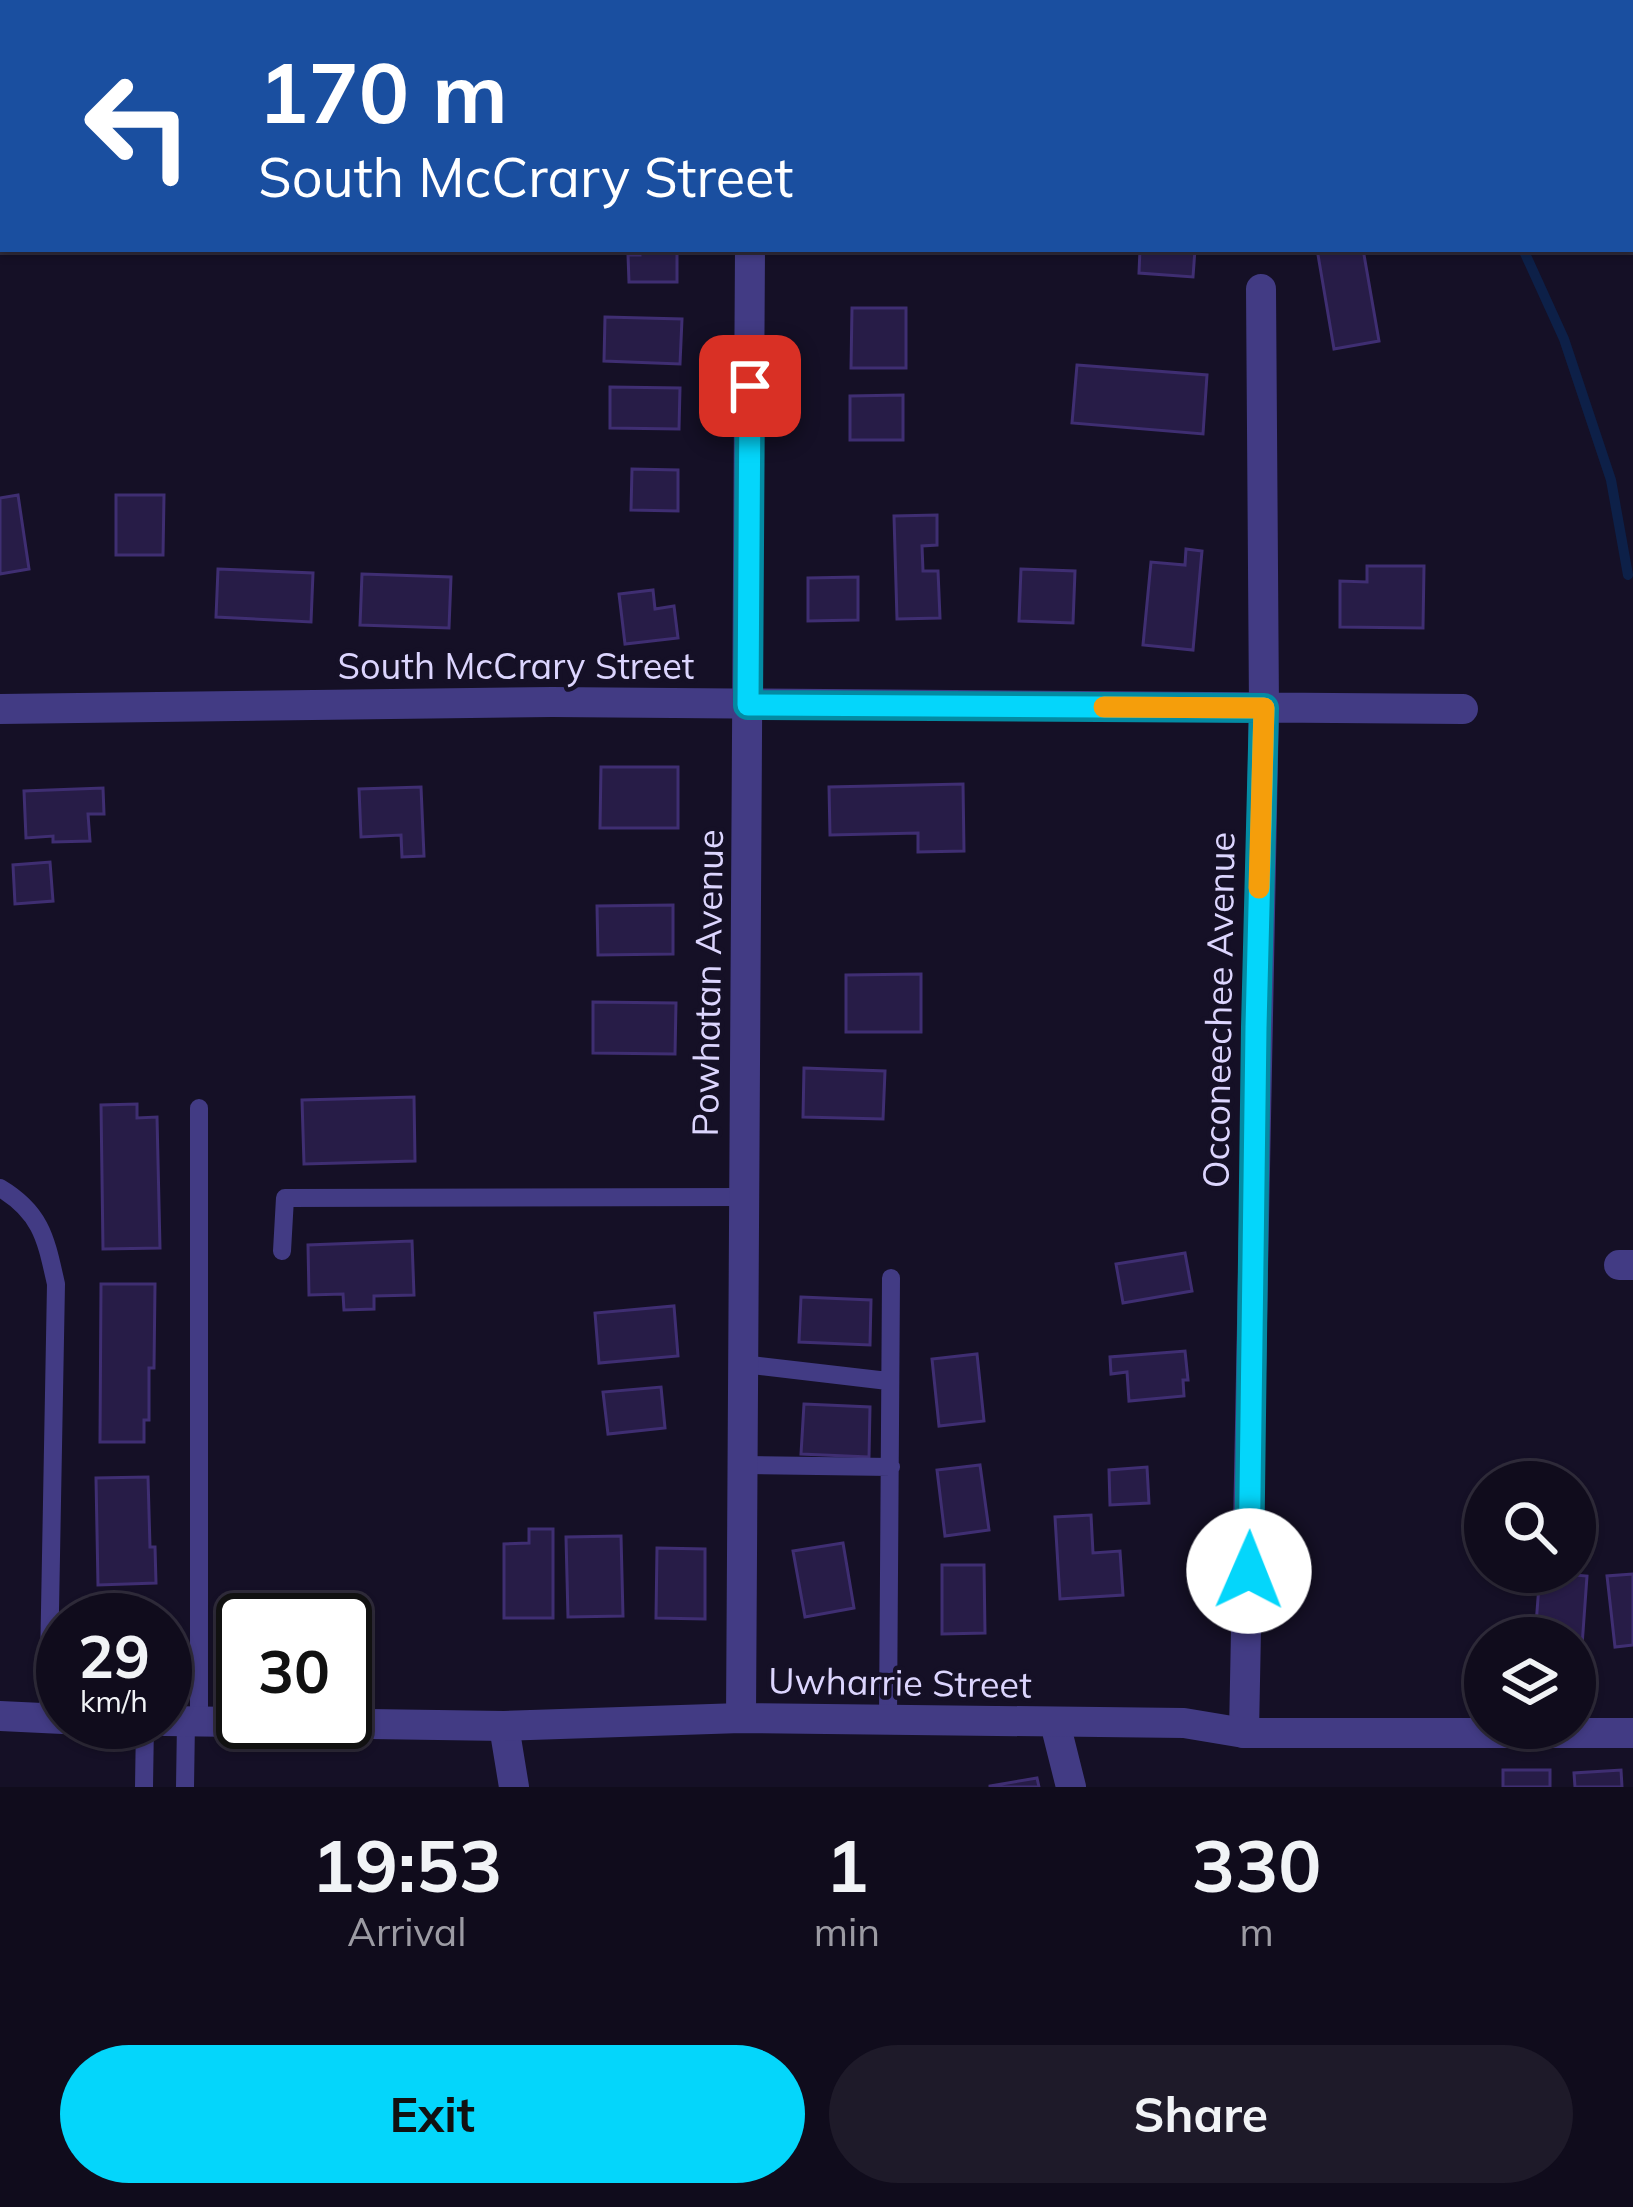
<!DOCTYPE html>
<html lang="en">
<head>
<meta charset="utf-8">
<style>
	:root { --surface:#100c1c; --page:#1e1a29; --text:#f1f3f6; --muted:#9c9ba3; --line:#302c3b; --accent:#04d6fb }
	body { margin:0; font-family:Mulish,sans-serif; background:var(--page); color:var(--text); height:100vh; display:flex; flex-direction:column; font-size:45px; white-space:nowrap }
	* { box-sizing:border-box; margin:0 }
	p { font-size:39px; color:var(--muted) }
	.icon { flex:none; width:66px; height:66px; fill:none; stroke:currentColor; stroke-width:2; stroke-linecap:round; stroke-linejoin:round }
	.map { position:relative; height:1787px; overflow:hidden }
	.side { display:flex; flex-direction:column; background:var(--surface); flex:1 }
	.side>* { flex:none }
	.top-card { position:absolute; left:0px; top:0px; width:1635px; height:252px; box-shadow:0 3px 9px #0004,0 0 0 3px var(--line); background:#1a4fa0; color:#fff; overflow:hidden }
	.tools { position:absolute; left:1464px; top:1461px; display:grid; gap:24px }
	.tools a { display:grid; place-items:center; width:132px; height:132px; border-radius:50%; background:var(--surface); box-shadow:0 3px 9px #0004,0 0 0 3px var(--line); font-size:60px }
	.speed { position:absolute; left:36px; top:1593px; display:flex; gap:24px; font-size:60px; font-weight:700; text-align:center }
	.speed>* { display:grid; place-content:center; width:156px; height:156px; border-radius:50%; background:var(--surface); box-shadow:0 3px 9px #0004,0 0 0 3px var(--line); line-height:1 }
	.speed small { font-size:30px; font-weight:400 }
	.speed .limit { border:6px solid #111; border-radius:18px; background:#fff; color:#111 }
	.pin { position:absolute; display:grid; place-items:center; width:102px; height:102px; color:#fff; margin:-51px; border-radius:24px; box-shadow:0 6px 18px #0006 }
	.me { position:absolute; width:132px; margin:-66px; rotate:1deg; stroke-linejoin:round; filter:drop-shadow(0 0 9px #0008) }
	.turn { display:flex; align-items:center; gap:42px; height:252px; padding:0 60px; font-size:54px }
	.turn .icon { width:156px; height:156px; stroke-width:2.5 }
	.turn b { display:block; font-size:84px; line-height:102px }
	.eta { display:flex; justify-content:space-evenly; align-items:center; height:204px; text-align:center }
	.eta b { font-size:72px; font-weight:700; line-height:84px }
	.button { display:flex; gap:24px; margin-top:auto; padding:24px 60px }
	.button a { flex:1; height:138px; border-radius:72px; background:var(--accent); color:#111; font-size:48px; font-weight:700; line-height:138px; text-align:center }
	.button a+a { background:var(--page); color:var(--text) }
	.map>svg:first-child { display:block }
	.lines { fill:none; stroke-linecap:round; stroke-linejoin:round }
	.stream { stroke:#0d2048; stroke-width:10 }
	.building { fill:#271c47; stroke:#3f2e72; stroke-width:3 }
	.service { stroke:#423b84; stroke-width:18 }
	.minor { stroke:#423b84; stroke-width:30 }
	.tertiary { stroke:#423b84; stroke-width:30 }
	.route-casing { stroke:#038ba3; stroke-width:30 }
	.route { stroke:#04d6fb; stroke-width:21 }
	.slow { stroke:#f59e0b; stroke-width:21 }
	.labels { text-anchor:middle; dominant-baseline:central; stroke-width:9; stroke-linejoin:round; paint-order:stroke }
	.street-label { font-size:36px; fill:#dcd5fe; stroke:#151026 }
</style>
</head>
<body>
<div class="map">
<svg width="1633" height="1787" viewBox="0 0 1633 1787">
	<rect width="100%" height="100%" fill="#151026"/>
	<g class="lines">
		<!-- stream -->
		<path class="stream" d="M1632,34H1633
			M1523,249L1564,339L1611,480L1628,575"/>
	</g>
	<!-- building -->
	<path class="building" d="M1000,0H1077V3H1000Z
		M640,249H677V282H629L628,255H640Z
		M1140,249H1195L1193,277L1139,273Z
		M1317,249H1363L1379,341L1334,349Z
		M852,308H906V368H851Z
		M605,317L682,319L680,364L604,361Z
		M1077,365L1207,375L1203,434L1072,423Z
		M610,387L680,388L679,429L610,428Z
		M903,395V440H850V396Z
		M632,469L678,470V511L631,510Z
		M18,495L29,569L0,574V498Z
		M116,495H164L163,555H116Z
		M937,515V545L922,546L923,571H938L940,618L897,619L894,516Z
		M1186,549L1202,551L1193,650L1143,645L1151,562L1185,565Z
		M1367,566H1424L1423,628L1340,627V581L1367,582Z
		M218,569L313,573L311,622L216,617Z
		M1021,569L1075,571L1073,623L1019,621Z
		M362,574L451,577L449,628L360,625Z
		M858,577V620L808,621V578Z
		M653,590L655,609L674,606L678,638L625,644L619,594Z
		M601,767H678V828H600Z
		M963,784L964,851L918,852V833L830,835L829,787Z
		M421,787L424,856L402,857L401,835L361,837L359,789Z
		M103,788L104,814H88L90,841L53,842V836L26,838L24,791Z
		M50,862L53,901L15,904L13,865Z
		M673,905V954L598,955L597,906Z
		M921,974V1032H846V975Z
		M593,1002L676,1003L675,1054L593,1053Z
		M804,1068L885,1071L883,1119L803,1117Z
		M414,1097L415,1161L304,1164L302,1100Z
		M137,1104V1118L157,1117L160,1248L103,1249L101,1105Z
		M412,1241L414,1295L374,1296V1309L344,1310L343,1294L309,1295L308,1245Z
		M1185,1253L1192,1291L1123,1303L1116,1264Z
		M101,1284H155L154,1368H149V1420H144V1442H100Z
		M801,1297L871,1300L870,1345L799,1342Z
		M674,1306L678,1356L599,1363L595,1313Z
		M1185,1351L1188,1380H1183L1184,1396L1129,1401L1127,1372L1111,1374L1110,1357Z
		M977,1354L984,1421L939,1426L932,1359Z
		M661,1387L665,1428L608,1434L603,1392Z
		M804,1404L870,1407L869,1457L801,1454Z
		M980,1465L989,1530L945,1536L937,1470Z
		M1147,1467L1149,1503L1110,1505L1109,1470Z
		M148,1477L150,1547H155L156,1583L98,1585L96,1478Z
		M1091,1515L1093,1553L1120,1551L1123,1595L1060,1599L1055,1517Z
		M529,1529H553V1618H504V1544L529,1543Z
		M621,1536L623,1616L568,1617L566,1537Z
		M843,1543L854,1608L805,1617L793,1551Z
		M657,1548L705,1549V1619L656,1618Z
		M942,1565H984L985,1633L942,1634Z
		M1540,1572L1587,1576L1582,1646L1575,1645V1638H1535Z
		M1633,1574V1645L1615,1647L1607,1576Z
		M1503,1770H1550V1787H1503Z
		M1621,1770L1622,1787H1575L1574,1773Z
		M1037,1778L1039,1787H990V1786Z"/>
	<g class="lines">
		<!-- service -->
		<path class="service" d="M0,1188C42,1213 46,1240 56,1284L48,1719
			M282,1251L285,1198L744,1197
			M743,1364L888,1381
			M742,1465L891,1467
			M888,1721L891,1278
			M199,1722V1108
			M144,1787L145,1722
			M185,1787L186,1722"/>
		<!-- minor -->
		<path class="minor" d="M0,709L552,702L1463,709
			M1619,1265H1633
			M1055,1723L1071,1787
			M504,1726L514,1787
			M1244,1733L1264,708L1261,289"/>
		<!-- tertiary -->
		<path class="tertiary" d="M751,3V0
			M0,1716L63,1719
			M741,1718L750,249
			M165,1721L504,1726L741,1718L1184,1723L1244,1733H1633"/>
	</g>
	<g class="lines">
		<!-- route casing -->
		<g class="route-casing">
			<path id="route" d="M750,386L748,705L1264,708L1256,1027L1249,1571"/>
		</g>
		<!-- route -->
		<use href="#route" class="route"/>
		<!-- slow -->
		<path class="slow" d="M1104,707L1264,708L1259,888"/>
	</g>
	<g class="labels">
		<!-- street labels -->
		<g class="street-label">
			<text x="516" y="665">South McCrary Street</text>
			<text transform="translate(707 983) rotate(-89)">Powhatan Avenue</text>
			<text transform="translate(1218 1010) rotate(-89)">Occoneechee Avenue</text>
			<text transform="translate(900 1682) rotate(1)">Uwharrie Street</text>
		</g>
	</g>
</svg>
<div class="tools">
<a><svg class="icon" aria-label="search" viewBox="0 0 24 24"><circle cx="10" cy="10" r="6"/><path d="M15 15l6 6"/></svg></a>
<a><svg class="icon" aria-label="layers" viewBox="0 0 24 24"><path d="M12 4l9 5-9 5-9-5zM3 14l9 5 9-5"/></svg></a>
</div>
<div class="speed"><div>29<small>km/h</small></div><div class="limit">30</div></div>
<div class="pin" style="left:750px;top:386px;background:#d93025"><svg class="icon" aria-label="arrive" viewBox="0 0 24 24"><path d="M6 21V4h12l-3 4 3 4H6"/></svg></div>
<svg class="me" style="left:1249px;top:1571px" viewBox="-20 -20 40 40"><circle r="19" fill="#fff"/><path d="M0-13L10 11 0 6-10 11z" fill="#04d6fb"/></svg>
<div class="top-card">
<div class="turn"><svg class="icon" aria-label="left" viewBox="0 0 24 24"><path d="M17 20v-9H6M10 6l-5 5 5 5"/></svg><div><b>170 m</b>South McCrary Street</div></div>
</div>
</div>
<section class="side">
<div class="eta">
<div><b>19:53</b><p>Arrival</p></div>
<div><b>1</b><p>min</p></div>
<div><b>330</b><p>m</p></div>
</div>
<div class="button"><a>Exit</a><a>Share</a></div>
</section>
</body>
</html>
